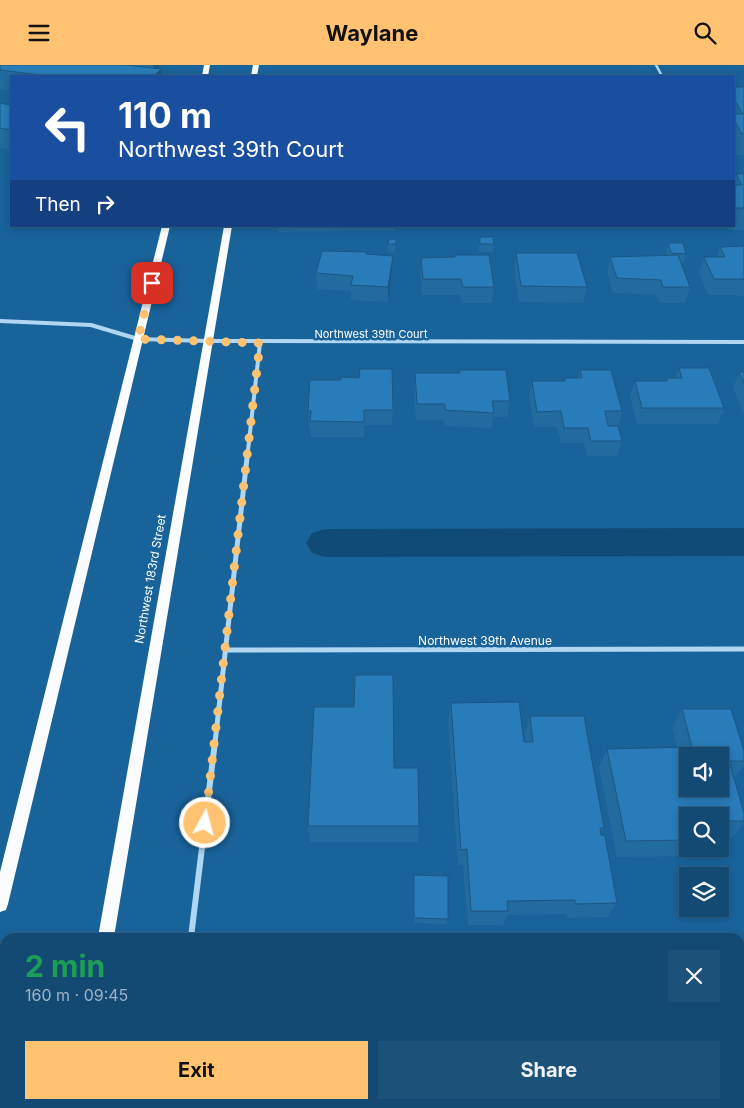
<!DOCTYPE html>
<html lang="en">
<head>
<meta charset="utf-8">
<style>
	:root { --surface:#134a74; --page:#1c5179; --text:#f1f3f6; --muted:#9db3c5; --line:#326286; --accent:#ffc270 }
	body { margin:0; font-family:Inter,sans-serif; background:var(--page); color:var(--text); height:100vh; display:flex; flex-direction:column; font-size:19px; white-space:nowrap }
	* { box-sizing:border-box; margin:0 }
	p { font-size:16px; color:var(--muted) }
	.icon { flex:none; width:28px; height:28px; fill:none; stroke:currentColor; stroke-width:2; stroke-linecap:round; stroke-linejoin:round }
	.map { position:relative; flex:1; overflow:hidden }
	.details { position:absolute; left:0px; top:868px; width:745px; height:176px; display:flex; flex-direction:column; background:var(--surface); border-radius:15px 15px 0 0; box-shadow:0 2px 8px #0003,0 0 0 1px var(--line) }
	.details>* { flex:none }
	.top-card { position:absolute; left:10px; top:10px; width:725px; height:152px; border-radius:0px; box-shadow:0 2px 8px #0003,0 0 0 1px var(--line); background:#1a4fa0; color:#fff; overflow:hidden }
	.buttons { position:absolute; left:679px; top:682px; display:grid; gap:10px }
	.buttons a { display:grid; place-items:center; width:50px; height:50px; border-radius:0px; background:var(--surface); box-shadow:0 2px 8px #0003,0 0 0 1px var(--line); font-size:25px }
	.pin { position:absolute; display:grid; place-items:center; width:42px; height:42px; color:#fff; margin:-21px; border-radius:10px; box-shadow:0 2px 8px #0006 }
	.me { position:absolute; width:55px; margin:-28px; rotate:7deg; stroke-linejoin:round; filter:drop-shadow(0 0 4px #0008) }
	.turn { display:flex; align-items:center; gap:18px; height:105px; padding:0 25px; font-size:22px }
	.turn .icon { width:65px; height:65px; stroke-width:2.5 }
	.turn b { display:block; font-size:35px; line-height:42px }
	.then { display:flex; align-items:center; height:48px; padding:0 25px; background:#0003; gap:10px; font-size:19px }
	.round { display:grid; place-items:center; flex:none; width:52px; height:52px; border-radius:0px; background:var(--page) }
	.summary { display:flex; align-items:center; justify-content:space-between; height:85px; padding:0 25px }
	h1 { font-size:30px; font-weight:700; line-height:38px; color:#1e9e55 }
	.action { display:flex; gap:10px; margin-top:auto; padding:10px 25px }
	.action a { flex:1; height:58px; border-radius:0px; background:var(--accent); color:#111; font-size:20px; font-weight:700; line-height:58px; text-align:center }
	.action a+a { background:var(--page); color:var(--text) }
	header { display:flex; justify-content:space-between; align-items:center; height:65px; padding:0 25px; background:var(--accent); color:#111; font-size:22px; font-weight:700 }
	.map>svg:first-child { display:block }
	.lines { fill:none; stroke-linecap:round; stroke-linejoin:round }
	.canal { fill:#104b78; fill-rule:evenodd }
	.lane { stroke:#afd6f2; stroke-width:2.5 }
	.street-far2 { stroke:#afd6f2; stroke-width:4 }
	.street-far1 { stroke:#afd6f2; stroke-width:5 }
	.street { stroke:#afd6f2; stroke-width:6 }
	.primary { fill:#fafcff; fill-rule:evenodd }
	.wall { fill:#226b9f }
	.shaded-wall { fill:#1c5782 }
	.building { fill:#287cb9; stroke:#1c5782; fill-rule:evenodd }
	.route { stroke:#ffc270; stroke-width:9; stroke-dasharray:0 16.2 }
	.labels { text-anchor:middle; dominant-baseline:central; stroke-width:5; stroke-linejoin:round; paint-order:stroke }
	.far-street-label { font-size:11px; fill:#fff; stroke:#19639b }
	.street-label { font-size:12px; fill:#fff; stroke:#19639b }
</style>
</head>
<body>
<header><svg class="icon" aria-label="menu" viewBox="0 0 24 24"><path d="M4 6h16M4 12h16M4 18h16"/></svg>Waylane<svg class="icon" aria-label="search" viewBox="0 0 24 24"><circle cx="10" cy="10" r="6"/><path d="M15 15l6 6"/></svg></header>
<div class="map">
<svg width="744" height="1043" viewBox="0 0 744 1043">
	<rect width="100%" height="100%" fill="#19639b"/>
	<g class="lines">
		<!-- canal -->
		<path class="canal" d="M744,463V491L325,492L312,488L306,478L312,468L325,464Z"/>
		<!-- lane -->
		<path class="lane" d="M656,0L662,11"/>
		<!-- street-far2 -->
		<path class="street-far2" d="M0,256L91,260L138,274L207,276L744,277
			M247,394L260,278"/>
		<!-- street-far1 -->
		<path class="street-far1" d="M226,585L744,584
			M215,678L247,393"/>
		<!-- street -->
		<path class="street" d="M191,872L215,677
			M171,1039V1043"/>
		<!-- primary -->
		<path class="primary" d="M204,0H210L208,11H202Z
			M253,0H259L257,11H251Z
			M162,161H170L8,839L6,845L0,847V807Z
			M224,161H232L114,872H98Z
			M69,1039H87L86,1043H68Z"/>
	</g>
	<!-- wall -->
	<path class="wall" d="M0,0H161L157,4H161L162,11H11V25L0,24Z
		M734,22H744V90H735L734,87Z
		M0,38L11,40V85L0,83Z
		M736,109H744V165H728L727,161H734V116Z
		M277,161H394V166L278,167Z
		M480,172L494,179L493,187H479V180Z
		M396,174L395,188L388,187V179Z
		M668,178L686,189L684,197H680L690,222L685,238H659L656,230L613,228L607,208L610,192L667,190L666,186Z
		M744,181V231H738V230H708L699,207L704,192H717L720,182Z
		M367,187V189L393,191L392,206L388,237L351,235V226L317,224L316,208Z
		M516,188L587,222L583,238L519,237L514,204Z
		M455,190L494,222L492,238H461L460,230H422L420,208L421,193L455,192Z
		M679,303L724,343L718,359H637L630,331L635,316H666L667,313H675Z
		M459,305L510,336L507,352H493L492,363L444,361L443,355H416L414,324L415,308H459Z
		M580,305L622,346L618,362L622,376L617,391H587L584,378H561L557,362H534L529,332L532,316H564L565,313H578Z
		M739,307H744V350L733,323Z
		M310,315L393,345L392,360H364V372H311L310,362H309L308,346Z
		M451,638L524,677H526L525,670L530,651L604,763L601,769L617,838L607,852L567,853V849L507,850L503,860H468L463,800H458L448,657Z
		M682,644L744,686V700L734,713L744,748V758L733,772H720V751H688V784H705L700,791L617,792L599,702L607,684L677,683L672,663Z
		M308,761H419L418,777H310Z
		M414,810L448,854L446,859L413,858Z
		M510,1039H637L638,1043H511Z
		M702,1039H740L744,1043H703Z"/>
	<!-- shaded-wall -->
	<path class="shaded-wall" d="M153,0H161L154,6Z
		M161,4L162,11H154Z
		M393,191L392,206L388,237V222Z"/>
	<!-- building -->
	<path class="building" d="M0,0H126L161,4L154,11H48L0,5Z
		M734,22H744V69H742L734,55V49H743L734,34Z
		M0,38L11,40V65L0,63Z
		M736,109H744V143H736L734,140V120H742Z
		M480,172H493L494,179H480Z
		M389,174H396V179H388Z
		M668,178H683L686,189L671,188Z
		M744,181V215L743,214H714L704,192H725L720,182Z
		M322,186L367,187L366,189L393,191L388,222L351,220L353,211L316,208Z
		M516,188H577L587,222L521,221Z
		M455,190H489L494,222H463L461,214H423L421,193L455,192Z
		M678,190L690,222H663L661,215L617,213L610,192Z
		M679,303H709L724,343H642L635,316H667V313H682Z
		M360,304H392L393,345H364V357L310,356L311,346H308L310,315H341V312L359,313Z
		M459,305H506L510,336H492L494,348L445,345V339H417L415,308H460Z
		M580,305H611L622,346H605L608,361H618L622,376H591L588,363H564L561,346L537,347L532,316H565V313H582Z
		M739,307H744V318Z
		M355,610H393L394,703H418L419,761H308L314,642H354Z
		M519,637L524,677H533L530,651H584L604,763H600L601,770L605,771L617,838L575,839V835L507,836L508,846H471L467,784L461,785L451,638Z
		M682,644H731L744,686V696H729L744,748V756H720V751H688V775L626,776L607,684L692,682ZM688,691H720V724H688Z
		M414,810L448,811V854L414,853Z
		M740,975H744V1043H714L713,1039H740Z
		M303,1039H409V1043H303Z
		M517,1039H637L638,1043H518Z"/>
	<g class="lines">
		<!-- route -->
		<path class="route" d="M152,218L138,274L260,278L205,758"/>
	</g>
	<g class="labels">
		<!-- far-street labels -->
		<g class="far-street-label">
			<text x="371" y="269">Northwest 39th Court</text>
		</g>
		<!-- street labels -->
		<g class="street-label">
			<text transform="translate(150 514) rotate(-80)">Northwest 183rd Street</text>
			<text x="485" y="575">Northwest 39th Avenue</text>
		</g>
	</g>
</svg>
<div class="buttons">
<a><svg class="icon" aria-label="sound" viewBox="0 0 24 24"><path d="M4 9h4l5-4v14l-5-4H4zM17 9q2 3 0 6"/></svg></a>
<a><svg class="icon" aria-label="search" viewBox="0 0 24 24"><circle cx="10" cy="10" r="6"/><path d="M15 15l6 6"/></svg></a>
<a><svg class="icon" aria-label="layers" viewBox="0 0 24 24"><path d="M12 4l9 5-9 5-9-5zM3 14l9 5 9-5"/></svg></a>
</div>
<div class="pin" style="left:152px;top:218px;background:#d93025"><svg class="icon" aria-label="arrive" viewBox="0 0 24 24"><path d="M6 21V4h12l-3 4 3 4H6"/></svg></div>
<svg class="me" style="left:205px;top:758px" viewBox="-20 -20 40 40"><circle r="17" fill="#ffc270" stroke="#fff" stroke-width="3"/><path d="M0-11L8 9 0 5-8 9z" fill="#fff"/></svg>
<div class="top-card">
<div class="turn"><svg class="icon" aria-label="left" viewBox="0 0 24 24"><path d="M17 20v-9H6M10 6l-5 5 5 5"/></svg><div><b>110 m</b>Northwest 39th Court</div></div>
<div class="then">Then<svg class="icon" aria-label="right" viewBox="0 0 24 24"><path d="M7 20v-9h11M14 6l5 5-5 5"/></svg></div>
</div>
<section class="details">
<div class="summary"><div><h1>2 min</h1><p>160 m · 09:45</p></div><a class="round"><svg class="icon" aria-label="close" viewBox="0 0 24 24"><path d="M6 6l12 12M18 6L6 18"/></svg></a></div>
<div class="action"><a>Exit</a><a>Share</a></div>
</section>
</div>
</body>
</html>
